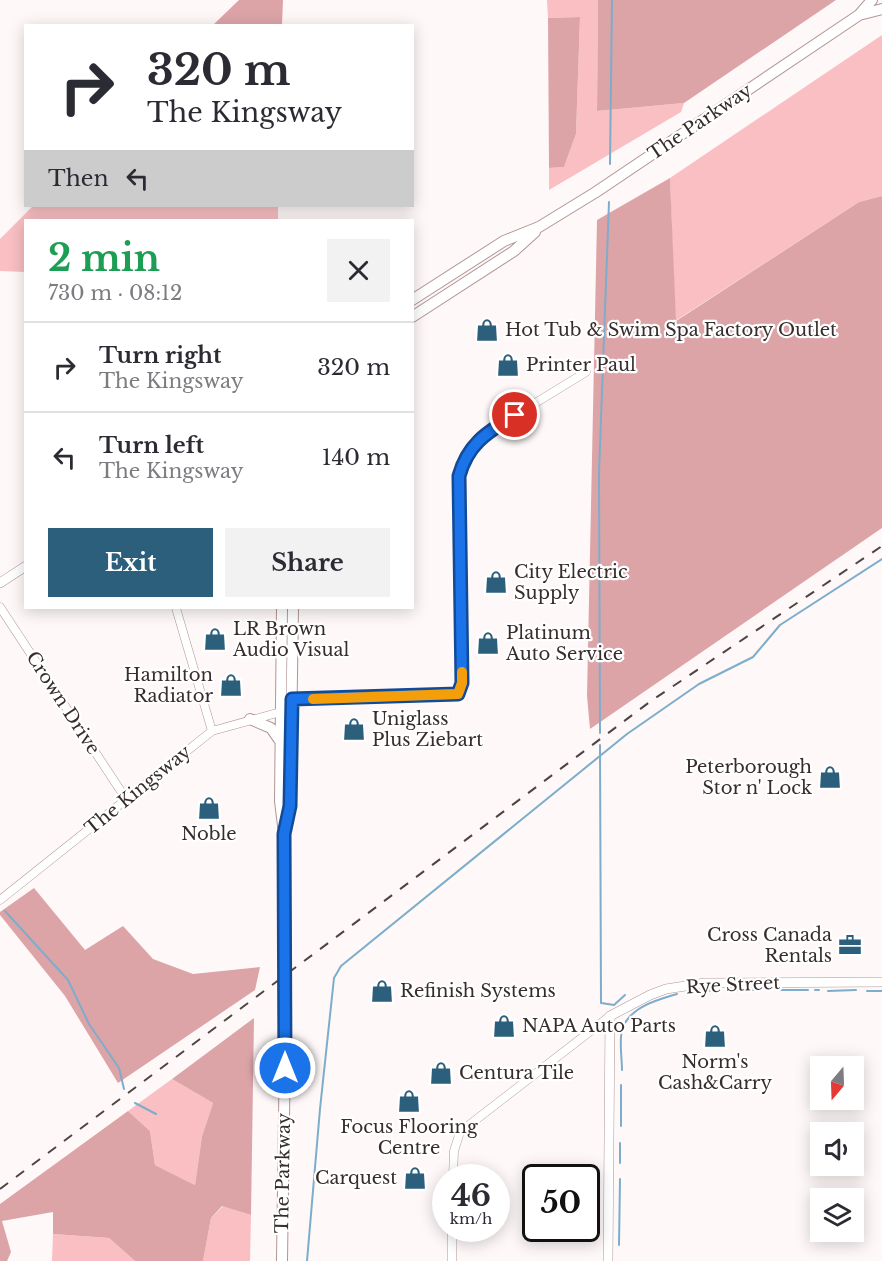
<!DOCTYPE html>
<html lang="en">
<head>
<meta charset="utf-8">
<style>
	:root { --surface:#fff; --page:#f2f2f3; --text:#2b2b33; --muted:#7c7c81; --line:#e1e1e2; --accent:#2c5f7c }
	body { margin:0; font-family:"Libre Baskerville",serif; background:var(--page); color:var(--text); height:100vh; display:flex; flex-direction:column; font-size:22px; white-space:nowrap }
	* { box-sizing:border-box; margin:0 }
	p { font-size:20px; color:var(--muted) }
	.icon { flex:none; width:33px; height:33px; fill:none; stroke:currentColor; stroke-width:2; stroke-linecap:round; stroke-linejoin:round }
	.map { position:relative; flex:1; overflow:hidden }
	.sheet { position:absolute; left:24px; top:219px; width:390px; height:390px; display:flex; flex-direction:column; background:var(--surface); border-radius:0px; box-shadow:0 3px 15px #0003 }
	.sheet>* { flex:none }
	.top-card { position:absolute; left:24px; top:24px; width:390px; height:183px; border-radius:0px; box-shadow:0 3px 15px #0003; background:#fff; color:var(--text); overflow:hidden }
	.needle { width:39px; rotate:199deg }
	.tools { position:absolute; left:810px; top:1056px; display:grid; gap:12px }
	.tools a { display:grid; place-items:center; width:54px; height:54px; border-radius:0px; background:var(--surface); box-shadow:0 3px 15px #0003; font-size:30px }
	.speed { position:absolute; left:432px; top:1164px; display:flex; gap:12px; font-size:30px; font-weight:700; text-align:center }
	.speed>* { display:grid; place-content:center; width:78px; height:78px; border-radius:50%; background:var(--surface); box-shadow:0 3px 15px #0003; line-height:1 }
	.speed small { font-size:15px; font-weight:400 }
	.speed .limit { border:3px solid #111; border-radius:9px; background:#fff; color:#111 }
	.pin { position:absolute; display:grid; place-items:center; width:51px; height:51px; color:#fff; margin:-26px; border:3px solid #fff; border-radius:50%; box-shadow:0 2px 6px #0007 }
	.me { position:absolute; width:66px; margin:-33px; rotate:0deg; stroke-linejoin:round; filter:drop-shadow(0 0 4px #0008) }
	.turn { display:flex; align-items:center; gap:21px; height:126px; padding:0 24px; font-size:27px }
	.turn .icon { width:78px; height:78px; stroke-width:2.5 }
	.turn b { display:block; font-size:42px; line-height:51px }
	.then { display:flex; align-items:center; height:57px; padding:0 24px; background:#0003; gap:12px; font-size:22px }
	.round { display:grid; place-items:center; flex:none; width:63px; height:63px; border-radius:0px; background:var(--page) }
	.overview { display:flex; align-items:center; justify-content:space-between; height:102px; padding:0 24px }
	h1 { font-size:36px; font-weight:800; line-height:45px; color:#1e9e55 }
	.cta { display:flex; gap:12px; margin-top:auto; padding:12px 24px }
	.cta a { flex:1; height:69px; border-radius:0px; background:var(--accent); color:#fff; font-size:24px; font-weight:800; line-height:69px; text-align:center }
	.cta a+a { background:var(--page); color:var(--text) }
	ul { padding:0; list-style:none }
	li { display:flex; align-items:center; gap:18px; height:90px; padding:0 24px; border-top:2px solid var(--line) }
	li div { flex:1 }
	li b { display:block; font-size:22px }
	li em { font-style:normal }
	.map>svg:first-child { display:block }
	.green { fill:#f9bfc2 }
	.forest { fill:#dda4a8 }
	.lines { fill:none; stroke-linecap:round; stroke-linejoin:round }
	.stream { stroke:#7dadcb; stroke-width:2 }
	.minor-casing { stroke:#b29596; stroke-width:9 }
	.tertiary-casing { stroke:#b29596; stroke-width:10 }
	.secondary-casing { stroke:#b29596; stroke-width:12 }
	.minor { stroke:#fff; stroke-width:8 }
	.tertiary { stroke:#fff; stroke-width:9 }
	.secondary { stroke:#fff; stroke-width:10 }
	.rail { stroke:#4e4444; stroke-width:2; stroke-dasharray:10 10; stroke-linecap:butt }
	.route-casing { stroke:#114b97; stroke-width:15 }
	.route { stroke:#1a73e8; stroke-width:10 }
	.slow { stroke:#f59e0b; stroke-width:10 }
	.labels { text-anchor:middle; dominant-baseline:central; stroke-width:4.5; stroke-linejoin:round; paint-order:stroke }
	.street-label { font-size:18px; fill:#382d2d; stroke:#fff }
	.poi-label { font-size:18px; fill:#382d2d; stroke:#fff; text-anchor:start }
</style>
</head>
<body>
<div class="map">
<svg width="882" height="1261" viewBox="0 0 882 1261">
	<rect width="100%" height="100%" fill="#fef8f8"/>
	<!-- green -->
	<path class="green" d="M547,0H598L597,111L684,103L681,112L549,190V168L564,167L576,134L580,17L548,18Z
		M882,35V196L859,202L675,321L670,178Z
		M33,206H278V220H26L25,272L0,271V239Z
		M172,1079L213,1103L202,1136L195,1185L155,1165L150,1131L128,1111Z
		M223,1206L251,1215L250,1261H203L211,1218Z
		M53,1234L109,1238L135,1261H52Z"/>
	<!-- forest -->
	<path class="forest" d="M239,0H283L282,25H213Z
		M598,0H836L684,103L597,111Z
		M580,17L576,134L564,167L549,168L548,18Z
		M670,178L676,321L859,202L882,196V528L590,729L587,696L597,220Z
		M34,888L85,950L123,926L153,959L193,974L260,967L255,990L118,1083L65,996L0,915V912Z
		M254,1018L251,1215L222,1206L211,1218L203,1261H135L109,1238L53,1234V1212L2,1221L11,1252L7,1261H0V1204L128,1111L150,1131L155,1165L195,1185L202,1136L213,1103L172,1079Z"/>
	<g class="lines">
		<!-- stream -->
		<path class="stream" d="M610,164L612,0
			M600,733L599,473L609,202
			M600,745L601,1003L614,1005L625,995
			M5,911L68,980L89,1024L119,1068L124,1089
			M729,990H738
			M744,990H759
			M766,990H770
			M779,990H808
			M815,990H819
			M828,991L856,990
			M867,991H882
			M689,992L719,990
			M622,1070C622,1058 619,1042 622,1030C629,1007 657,1000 677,994
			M135,1103L156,1114
			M621,1126V1085
			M620,1163V1143
			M619,1245L620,1179
			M307,1261L320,1109L334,978L341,966L627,734L699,684L753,657L780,625L882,559"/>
		<!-- minor casing -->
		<g class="minor-casing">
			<path id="minor" d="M0,607L126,799
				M176,608L212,731
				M287,699L458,695L462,683L459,476L462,463L483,435L586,372
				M0,900L212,731L284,711
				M453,1178L454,1151L460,1132L610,1016
				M452,1261V1228"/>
		</g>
		<!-- tertiary casing -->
		<g class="tertiary-casing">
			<path id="tertiary" d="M0,583L26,566
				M608,1261L610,1016L650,995L666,989L705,983L882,982"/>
		</g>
		<!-- secondary casing -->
		<g class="secondary-casing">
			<path id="secondary" d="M859,15L882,9
				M412,300L504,241L539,227L596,192L859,15L872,0
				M412,317L514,251L535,232
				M250,719L271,728L280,741
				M287,823L290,806L293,608
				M282,1261L286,975L284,834L280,801L282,608"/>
		</g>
		<!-- minor -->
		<use href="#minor" class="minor"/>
		<!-- tertiary -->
		<use href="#tertiary" class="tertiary"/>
		<!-- secondary -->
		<use href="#secondary" class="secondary"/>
		<!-- rail -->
		<path class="rail" d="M0,1189L651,701L882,546"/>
	</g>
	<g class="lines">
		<!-- route casing -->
		<g class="route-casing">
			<path id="route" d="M285,1068L284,834L290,806L292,699L458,694L462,683L459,476C468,443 488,432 515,415"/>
		</g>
		<!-- route -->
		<use href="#route" class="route"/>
		<!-- slow -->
		<path class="slow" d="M313,699L458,694L462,683V672"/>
	</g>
	<!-- icons -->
	<defs>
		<g id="shop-bare" transform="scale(1.8)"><path d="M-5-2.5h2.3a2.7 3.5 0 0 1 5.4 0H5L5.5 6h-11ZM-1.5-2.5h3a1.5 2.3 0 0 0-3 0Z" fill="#2c5f7c" stroke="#fff" stroke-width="2.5" paint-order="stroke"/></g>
		<g id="office-bare" transform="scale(1.8)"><path d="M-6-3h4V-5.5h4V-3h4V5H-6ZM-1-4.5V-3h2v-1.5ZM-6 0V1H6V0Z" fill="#2c5f7c" stroke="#fff" stroke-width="2.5" paint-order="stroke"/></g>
	</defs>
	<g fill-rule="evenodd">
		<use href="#shop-bare" x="487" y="330"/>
		<use href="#shop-bare" x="508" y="365"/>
		<use href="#shop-bare" x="496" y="582"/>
		<use href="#shop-bare" x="215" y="639"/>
		<use href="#shop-bare" x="488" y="643"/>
		<use href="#shop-bare" x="231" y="685"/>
		<use href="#shop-bare" x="354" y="729"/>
		<use href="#shop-bare" x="830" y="777"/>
		<use href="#shop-bare" x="209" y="808"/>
		<use href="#office-bare" x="850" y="945"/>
		<use href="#shop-bare" x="382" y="991"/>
		<use href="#shop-bare" x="504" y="1026"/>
		<use href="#shop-bare" x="715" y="1036"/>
		<use href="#shop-bare" x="441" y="1073"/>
		<use href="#shop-bare" x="409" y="1101"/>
		<use href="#shop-bare" x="415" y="1178"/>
	</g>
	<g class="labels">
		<!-- street labels -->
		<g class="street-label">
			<text transform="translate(700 122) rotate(-34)">The Parkway</text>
			<text transform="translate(63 703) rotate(57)">Crown Drive</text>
			<text transform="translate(138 790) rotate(-39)">The Kingsway</text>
			<text transform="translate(733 985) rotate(-3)">Rye Street</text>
			<text transform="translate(283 1173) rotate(-89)">The Parkway</text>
		</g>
		<!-- poi labels -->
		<g class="poi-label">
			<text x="505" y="330">Hot Tub &amp; Swim Spa Factory Outlet</text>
			<text x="526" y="365">Printer Paul</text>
			<text x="514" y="572">City Electric<tspan x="514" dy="21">Supply</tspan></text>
			<text x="233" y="629">LR Brown<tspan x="233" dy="21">Audio Visual</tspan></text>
			<text x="506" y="633">Platinum<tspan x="506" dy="21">Auto Service</tspan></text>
			<text x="213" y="675" text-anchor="end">Hamilton<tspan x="213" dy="21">Radiator</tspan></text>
			<text x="372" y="719">Uniglass<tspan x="372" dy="21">Plus Ziebart</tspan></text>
			<text x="812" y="767" text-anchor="end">Peterborough<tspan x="812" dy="21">Stor n' Lock</tspan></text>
			<text x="209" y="834" text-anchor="middle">Noble</text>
			<text x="832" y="935" text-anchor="end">Cross Canada<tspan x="832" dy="21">Rentals</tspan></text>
			<text x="400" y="991">Refinish Systems</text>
			<text x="522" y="1026">NAPA Auto Parts</text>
			<text x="715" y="1062" text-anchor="middle">Norm's<tspan x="715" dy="21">Cash&amp;Carry</tspan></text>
			<text x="459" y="1073">Centura Tile</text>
			<text x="409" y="1127" text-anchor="middle">Focus Flooring<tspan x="409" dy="21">Centre</tspan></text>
			<text x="397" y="1178" text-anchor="end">Carquest</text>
		</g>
	</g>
</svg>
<div class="tools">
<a><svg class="needle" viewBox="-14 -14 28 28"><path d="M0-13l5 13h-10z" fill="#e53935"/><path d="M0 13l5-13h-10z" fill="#7c7c81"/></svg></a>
<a><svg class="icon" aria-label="sound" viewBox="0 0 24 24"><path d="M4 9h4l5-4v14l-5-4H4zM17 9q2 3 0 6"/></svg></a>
<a><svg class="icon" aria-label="layers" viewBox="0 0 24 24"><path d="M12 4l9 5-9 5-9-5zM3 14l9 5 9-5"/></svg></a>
</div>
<div class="speed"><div>46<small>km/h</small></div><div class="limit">50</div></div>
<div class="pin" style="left:515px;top:415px;background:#d93025"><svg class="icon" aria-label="arrive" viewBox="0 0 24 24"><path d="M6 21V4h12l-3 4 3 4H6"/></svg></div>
<svg class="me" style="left:285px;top:1068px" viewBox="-20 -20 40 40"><circle r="17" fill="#1a73e8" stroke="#fff" stroke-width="3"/><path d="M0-11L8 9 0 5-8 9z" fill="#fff"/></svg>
<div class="top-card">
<div class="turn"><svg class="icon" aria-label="right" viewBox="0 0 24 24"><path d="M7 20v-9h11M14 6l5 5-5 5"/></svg><div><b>320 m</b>The Kingsway</div></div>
<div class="then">Then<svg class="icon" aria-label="left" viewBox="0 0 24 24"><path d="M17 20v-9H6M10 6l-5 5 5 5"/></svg></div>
</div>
<section class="sheet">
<div class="overview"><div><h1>2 min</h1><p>730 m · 08:12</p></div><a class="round"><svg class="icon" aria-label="close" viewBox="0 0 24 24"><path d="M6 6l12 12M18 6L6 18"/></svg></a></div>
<ul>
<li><svg class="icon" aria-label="right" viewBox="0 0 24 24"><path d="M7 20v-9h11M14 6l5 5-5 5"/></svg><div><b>Turn right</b><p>The Kingsway</p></div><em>320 m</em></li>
<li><svg class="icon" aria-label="left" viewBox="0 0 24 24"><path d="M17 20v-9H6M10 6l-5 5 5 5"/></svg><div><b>Turn left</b><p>The Kingsway</p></div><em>140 m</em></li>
</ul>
<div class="cta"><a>Exit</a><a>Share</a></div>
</section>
</div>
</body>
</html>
